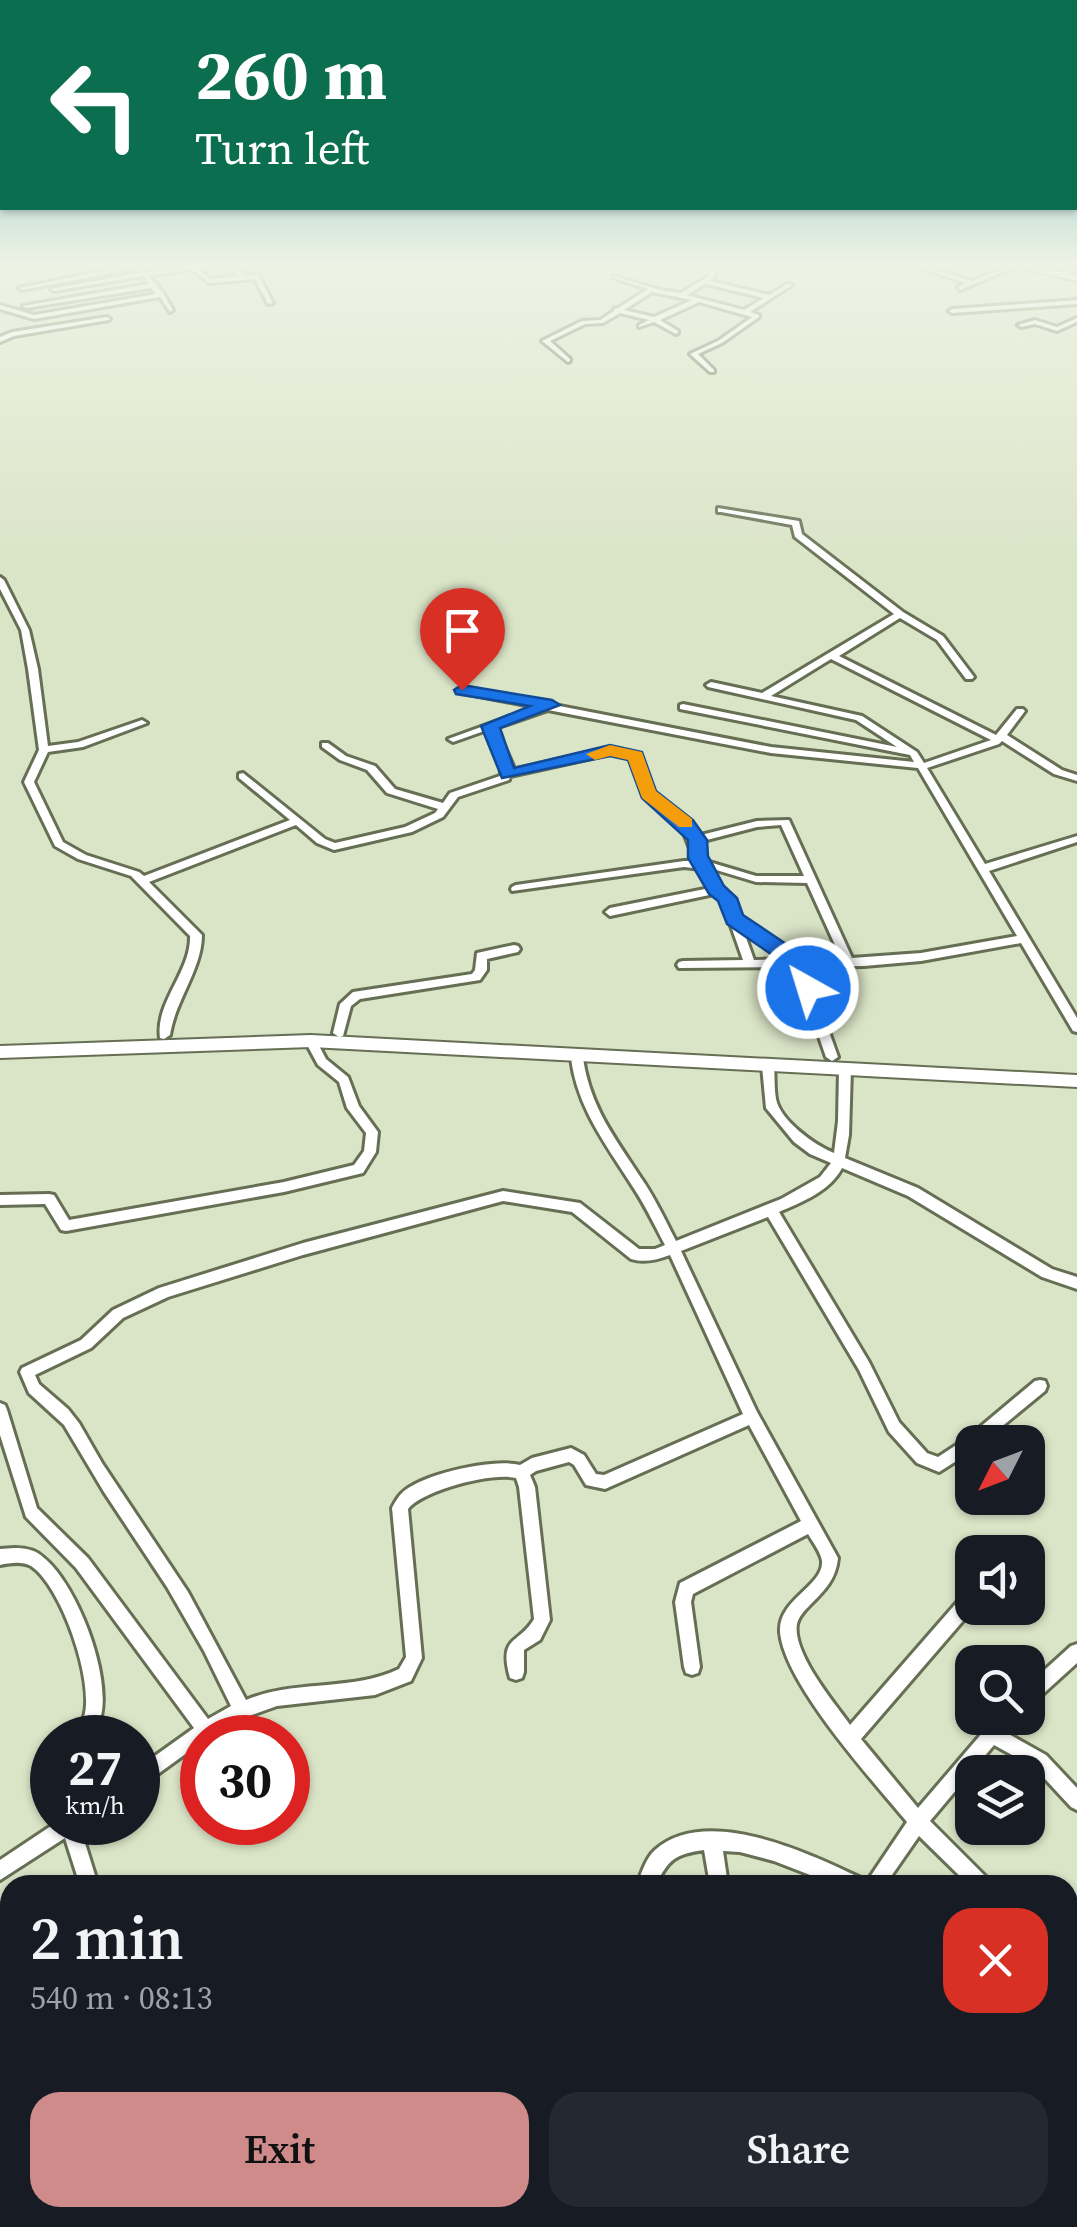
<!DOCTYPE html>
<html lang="en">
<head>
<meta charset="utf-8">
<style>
	:root { --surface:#171b24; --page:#242831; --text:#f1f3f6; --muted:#9ea1a6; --accent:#ce8b8a }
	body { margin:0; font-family:"Source Serif 4",serif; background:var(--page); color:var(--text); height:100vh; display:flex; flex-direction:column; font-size:38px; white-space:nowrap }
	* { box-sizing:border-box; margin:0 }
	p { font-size:32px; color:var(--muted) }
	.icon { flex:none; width:55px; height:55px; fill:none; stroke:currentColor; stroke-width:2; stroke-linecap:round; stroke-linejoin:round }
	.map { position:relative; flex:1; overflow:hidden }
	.side { position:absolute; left:0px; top:1875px; width:1078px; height:352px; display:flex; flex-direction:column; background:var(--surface); border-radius:30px 30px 0 0; box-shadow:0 2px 8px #0004 }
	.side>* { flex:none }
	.banner { position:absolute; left:0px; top:0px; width:1078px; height:210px; box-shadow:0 2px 8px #0004; background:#0b6e4f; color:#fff; overflow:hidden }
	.needle { width:65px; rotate:228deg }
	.fabs { position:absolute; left:955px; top:1425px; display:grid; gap:20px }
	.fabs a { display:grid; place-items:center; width:90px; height:90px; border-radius:20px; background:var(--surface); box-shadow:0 2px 8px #0004; font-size:50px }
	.speed { position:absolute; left:30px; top:1715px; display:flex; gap:20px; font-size:50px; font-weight:700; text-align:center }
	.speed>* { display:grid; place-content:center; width:130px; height:130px; border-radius:50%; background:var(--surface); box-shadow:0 2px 8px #0004; line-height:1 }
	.speed small { font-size:25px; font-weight:400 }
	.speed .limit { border:15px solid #d22; background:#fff; color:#111 }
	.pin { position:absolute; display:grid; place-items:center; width:85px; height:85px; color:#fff; margin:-102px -42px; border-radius:50% 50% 50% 0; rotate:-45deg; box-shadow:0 0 10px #0007 }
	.pin .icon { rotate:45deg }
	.me { position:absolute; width:110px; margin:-55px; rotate:321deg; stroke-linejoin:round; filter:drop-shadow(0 0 8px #0008) }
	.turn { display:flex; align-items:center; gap:35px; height:210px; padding:0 30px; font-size:45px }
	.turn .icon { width:130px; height:130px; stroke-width:2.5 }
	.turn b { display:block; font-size:70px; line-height:85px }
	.round { display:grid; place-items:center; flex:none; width:105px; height:105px; border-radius:30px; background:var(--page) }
	.summary { display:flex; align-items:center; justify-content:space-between; height:170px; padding:0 30px }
	h1 { font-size:60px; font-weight:600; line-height:75px }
	.button { display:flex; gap:20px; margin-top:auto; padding:20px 30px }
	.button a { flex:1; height:115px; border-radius:30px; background:var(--accent); color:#111; font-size:40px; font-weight:600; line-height:115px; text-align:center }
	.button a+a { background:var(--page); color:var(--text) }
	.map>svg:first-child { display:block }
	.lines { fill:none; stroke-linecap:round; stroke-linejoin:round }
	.street-casing { stroke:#666e54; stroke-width:6 }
	.secondary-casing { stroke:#666e54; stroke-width:4 }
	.street { fill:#fff; fill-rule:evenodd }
	.secondary { fill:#fff; fill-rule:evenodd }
	.route { fill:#1a73e8; stroke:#114b97; stroke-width:2.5 }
	.slow { fill:#f59e0b }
</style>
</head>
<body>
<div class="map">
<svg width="1077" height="2227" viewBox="0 0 1077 2227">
	<rect width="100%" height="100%" fill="#dae4c6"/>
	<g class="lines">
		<!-- street casing -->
		<g class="street-casing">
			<path id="street" d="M133,263H139L146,272L205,263H233L244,275L259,276L273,303L268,304L255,279L209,283L192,269L149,276L154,283L157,284L160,290L162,291L173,310L170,312L160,297L34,319L0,309V305L34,315L156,294L151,288L26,308L23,306L149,284L143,276L54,291L51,289L140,273L137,268L22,290L19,288L134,265ZM212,265H228L238,276L210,279L198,268Z
				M718,263H725L715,271V277L710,281L769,295L787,284L792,285L750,312L759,315V317L722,343L698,354L714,370V372H710L690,354L718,341L752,317L699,302L660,320L678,331V333L676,334L654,322L639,327V325L649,320L620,313L603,323L585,324L550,341L570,359V361L568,362L542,341L582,321L600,320L614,311V309L618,308L648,289L614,278V276L660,290L681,293L709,276L710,269ZM705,284H706L764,298L744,310L687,295ZM652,292L692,300L654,317L624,310Z
				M1013,264L1015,267L960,290L958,287L966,283L923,269L926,267L972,281Z
				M1077,265V269L1061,276L1056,275Z
				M1077,300V304L952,313L949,311L952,309Z
				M107,317L110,319L109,320L14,336L0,342V337L12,332Z
				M1077,318V322L1057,331L1035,324L1021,327L1018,325L1035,320L1057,327Z
				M718,508L799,521L802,534L903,612L943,636L974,677L972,679H966L937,640L900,618L839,656L996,735L1017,709H1023L1025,711L1007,735L1062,770L1077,775V781L1054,774L1002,741L999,744L927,768L985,864L1077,836V842L989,871L1077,1018V1032L1073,1031L1021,943L921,961L864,966L806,967L838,1057L832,1061L826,1057L795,967L679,968L677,965L679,962L683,961L743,960L722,900L714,894L610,916L605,912L610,908L710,888L702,869L684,867L512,891L511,889L512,887L516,885L684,861H695L682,828L656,807L642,791L631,758L610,754L510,776L509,780L458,797L443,817L412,832L334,850L317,843L296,825L149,882L202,935C202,969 175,1001 170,1035L164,1039L160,1038C155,1002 191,972 190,936L131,876L78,859L55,846L24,782L39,750L28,669L21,630L0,589V577L4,580L29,630L38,669L48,746L78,742L142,720L147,723L83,747L48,752L34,782L63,842L86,855L139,872L144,876L290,820L239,778V774L243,773L325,839L335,843L405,827L435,813L438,809L387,793L367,770L340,760L322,747V743H328L346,756L375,766L395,789L443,803L450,793L500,776L503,766L487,730L453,742L448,739L536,707L459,692L457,690L462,687L771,747L914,762L910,755L680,709V705L683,704L897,747L856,720L708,687L706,685L711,682L762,693L894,614L795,537L792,525L721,512H718ZM831,659L991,740L924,763L917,752L862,716L771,696ZM548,710L771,753L918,768L1017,936L921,953L852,958L789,820L757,821L697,836C687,817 668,810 655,794C646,783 644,767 638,754L610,748L512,770L513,766L496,728ZM781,825L804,876H756L709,862L703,857L699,842L757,827ZM713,869L756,882L807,883L841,958L799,959L739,917L732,898L721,888ZM744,932L783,959L754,960Z
				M514,945L518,946L520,949L518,952L487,959V970L480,980L360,999L351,1006L343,1036L339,1037L333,1033L340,1004L353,992L472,974L475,970L477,953Z
				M311,1037L315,1038L326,1059L348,1077L359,1106L378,1132L376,1152L363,1173L284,1192L66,1231L61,1230L45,1204L0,1205V1195L49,1194L54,1195L69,1220L284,1182L354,1165L364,1151L366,1133L347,1108L339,1082L318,1065L305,1041Z
				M577,1054L583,1058C590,1107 615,1138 641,1178C655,1198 665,1220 676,1241L781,1199L820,1177L831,1163L810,1154L794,1142L766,1108L762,1066L768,1062L774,1066C775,1077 774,1088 776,1099C780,1120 814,1145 834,1153L838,1121L839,1069L845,1065L851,1069L849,1135L845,1158L918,1188L1052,1269L1077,1277V1289L1042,1277L908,1196L842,1168C830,1191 802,1202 779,1212L869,1362L899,1422L927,1453L938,1457L967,1438L1035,1381L1040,1380L1045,1381L1047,1386L1045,1391L983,1442H972V1451L939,1472L917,1463L889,1432L859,1370L768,1217L681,1251L757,1412L838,1558C836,1579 825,1590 810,1605C805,1610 799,1616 797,1624C792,1652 832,1700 848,1722L850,1725L966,1592L972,1590V1608H974L861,1739L918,1808L995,1718H1014L1005,1732L1046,1755L1077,1788V1810L1071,1807L1034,1767L994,1745L930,1821L988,1879L991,1885H969L919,1836L885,1885H836L774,1861L740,1852L723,1851L728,1885H710L704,1850C676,1854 668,1859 656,1885H637C641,1874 646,1858 655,1850C707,1804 810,1854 863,1879L866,1883L907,1822C873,1781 784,1683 780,1632C778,1599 824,1586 822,1561C821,1553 813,1542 808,1534L693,1594L691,1602L700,1667L698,1673L692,1675L686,1673L684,1667L675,1602L680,1583L801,1521L749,1425L605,1489L586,1485L574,1465L569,1462L536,1471L530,1475L535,1487L550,1620L540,1640L524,1650V1672L522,1678L516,1680L510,1678C498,1635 519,1645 534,1619L519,1487L516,1478C493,1472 423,1490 408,1509L422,1658L411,1681L375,1695L277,1706L246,1717L213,1737L202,1738V1742L144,1784L138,1787V1768L194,1728L76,1568L26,1517L0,1435V1403L5,1405L7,1410L37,1508L88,1558L208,1719L231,1706L204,1651L167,1587L104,1492L64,1425L29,1393L20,1372L22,1368L81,1340L113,1310L159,1288L303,1243L503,1191L580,1203L639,1249H655L665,1245C654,1224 644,1203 631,1184C605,1143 577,1107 571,1058ZM503,1201L572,1212L631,1259C644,1263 657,1260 670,1255L743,1414L604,1475L596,1474L584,1455L571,1448L532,1458L520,1465C495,1458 420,1474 401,1494C398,1497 394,1504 392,1508L406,1657L399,1669C351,1692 296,1679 246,1700L188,1592L102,1463L79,1423L68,1409L39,1384L35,1375L91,1348L123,1318L168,1297L303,1255Z
				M15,1548C26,1548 36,1550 44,1558C77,1585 111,1674 101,1716C100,1724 95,1731 92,1738H74C77,1731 82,1724 84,1717C95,1682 61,1585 31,1566C22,1561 10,1563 0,1565V1549Z
				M1077,1644V1663L1034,1702L1028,1704V1685L1071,1646Z
				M57,1822H82L80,1827L98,1885H80L65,1838L0,1880V1860Z
				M0,1904L7,1906L10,1915V1952L3,1950L0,1941Z
				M1068,1949L1075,1951L1077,1957L1076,1967L1069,1969Z
				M1068,2073L1077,2076V2096L1068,2093Z
				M635,2218H655V2227H635Z
				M721,2218H741L743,2227H723Z
				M835,2218H855V2227H835Z
				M975,2218H995L996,2227H976Z"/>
		</g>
		<!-- secondary casing -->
		<g class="secondary-casing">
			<path id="secondary" d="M999,263H1015L1077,275V281Z
				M311,1035L1077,1075V1087L311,1047L0,1058V1046Z"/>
		</g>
		<!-- street -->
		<use href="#street" class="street"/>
		<!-- secondary -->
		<use href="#secondary" class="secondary"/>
	</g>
	<!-- sky -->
	<linearGradient id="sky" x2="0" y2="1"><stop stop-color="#5dabb6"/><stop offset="0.46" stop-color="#eef3e5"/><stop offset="1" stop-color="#eef3e5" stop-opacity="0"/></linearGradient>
	<rect width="1077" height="575" fill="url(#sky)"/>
	<!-- route -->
	<path class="route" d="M462,685L552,700L560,705L500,728L514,768L610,745L642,752L656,791L693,820L707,840L708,856L724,886L737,898L743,915L807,958L819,988L815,993H801L790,967L727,924L718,901L709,894L688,858V840L642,798L628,760L610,756L502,778L481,726L530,706L456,694L454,690Z"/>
	<!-- slow -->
	<path class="slow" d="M610,745L642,752L656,791L692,819V827H679L642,798L628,760L610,756L595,760L586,754Z"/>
</svg>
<div class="fabs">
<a><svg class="needle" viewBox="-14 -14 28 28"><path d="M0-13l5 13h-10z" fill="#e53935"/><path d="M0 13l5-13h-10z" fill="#9ea1a6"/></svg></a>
<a><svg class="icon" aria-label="sound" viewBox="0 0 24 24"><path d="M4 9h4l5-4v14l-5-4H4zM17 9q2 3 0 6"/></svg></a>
<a><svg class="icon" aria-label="search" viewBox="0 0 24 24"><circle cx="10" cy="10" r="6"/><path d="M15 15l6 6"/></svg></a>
<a><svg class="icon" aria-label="layers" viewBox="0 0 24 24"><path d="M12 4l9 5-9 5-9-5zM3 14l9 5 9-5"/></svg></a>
</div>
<div class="speed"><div>27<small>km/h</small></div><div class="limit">30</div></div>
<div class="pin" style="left:462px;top:690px;background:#d93025"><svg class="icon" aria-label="arrive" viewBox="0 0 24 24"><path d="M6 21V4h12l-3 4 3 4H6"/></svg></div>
<svg class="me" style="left:808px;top:988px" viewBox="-20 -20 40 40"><circle r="17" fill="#1a73e8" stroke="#fff" stroke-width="3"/><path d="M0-11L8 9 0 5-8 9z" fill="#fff"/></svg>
<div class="banner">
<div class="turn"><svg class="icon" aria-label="left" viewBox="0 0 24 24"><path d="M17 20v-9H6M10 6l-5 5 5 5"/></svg><div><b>260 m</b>Turn left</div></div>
</div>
<section class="side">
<div class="summary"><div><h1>2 min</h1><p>540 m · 08:13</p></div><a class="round" style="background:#d93025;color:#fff"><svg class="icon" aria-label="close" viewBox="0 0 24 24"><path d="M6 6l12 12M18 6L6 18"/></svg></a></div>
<div class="button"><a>Exit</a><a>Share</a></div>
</section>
</div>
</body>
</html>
